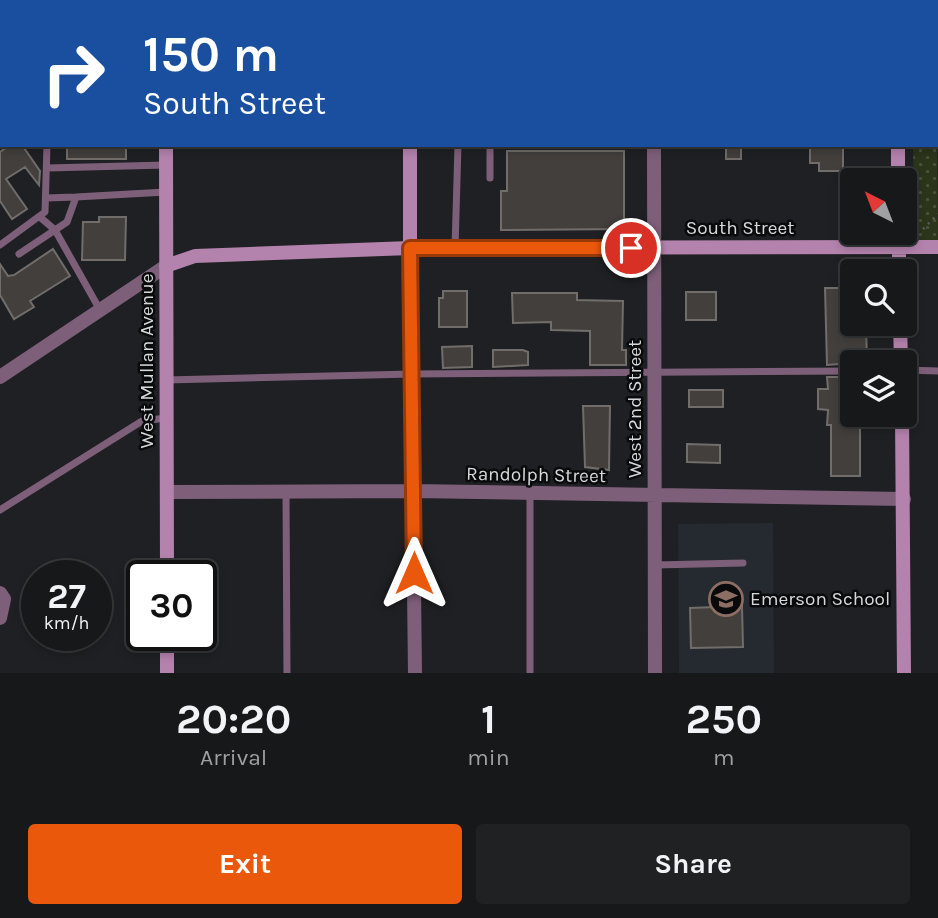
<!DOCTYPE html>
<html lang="en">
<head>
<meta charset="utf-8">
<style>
	:root { --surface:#17181a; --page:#202123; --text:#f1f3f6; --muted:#9ea0a2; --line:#363739; --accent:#ea580c }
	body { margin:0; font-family:Karla,sans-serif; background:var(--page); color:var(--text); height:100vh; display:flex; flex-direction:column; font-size:26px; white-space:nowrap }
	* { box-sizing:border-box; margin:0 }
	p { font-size:23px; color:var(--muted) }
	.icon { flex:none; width:38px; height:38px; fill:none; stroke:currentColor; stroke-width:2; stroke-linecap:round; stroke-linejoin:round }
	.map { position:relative; height:673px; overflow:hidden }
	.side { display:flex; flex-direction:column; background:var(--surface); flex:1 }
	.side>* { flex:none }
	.guide { position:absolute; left:0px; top:0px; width:938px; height:147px; box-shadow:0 4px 10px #0003,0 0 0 2px var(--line); background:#1a4fa0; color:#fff; overflow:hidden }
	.needle { width:46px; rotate:318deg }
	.tools { position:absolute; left:840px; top:168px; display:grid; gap:14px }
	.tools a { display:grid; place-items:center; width:77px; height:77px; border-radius:7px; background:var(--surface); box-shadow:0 4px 10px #0003,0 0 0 2px var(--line); font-size:35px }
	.speed { position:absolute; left:21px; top:560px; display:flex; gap:14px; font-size:35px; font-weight:700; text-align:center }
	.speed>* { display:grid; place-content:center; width:91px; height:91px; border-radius:50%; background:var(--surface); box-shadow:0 4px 10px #0003,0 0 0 2px var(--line); line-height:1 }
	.speed small { font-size:18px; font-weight:400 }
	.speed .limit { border:4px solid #111; border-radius:10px; background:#fff; color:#111 }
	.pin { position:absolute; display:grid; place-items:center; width:60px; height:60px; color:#fff; margin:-30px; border:4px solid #fff; border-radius:50%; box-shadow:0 2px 7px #0007 }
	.me { position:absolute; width:77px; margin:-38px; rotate:0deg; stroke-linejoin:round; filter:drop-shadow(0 0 5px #0008) }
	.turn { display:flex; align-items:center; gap:24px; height:147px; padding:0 28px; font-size:32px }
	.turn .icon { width:91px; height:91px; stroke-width:2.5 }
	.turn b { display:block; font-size:49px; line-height:60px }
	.eta { display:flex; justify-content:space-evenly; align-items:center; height:119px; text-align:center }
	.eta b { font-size:42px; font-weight:700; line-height:49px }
	.primary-button { display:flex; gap:14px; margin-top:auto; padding:14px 28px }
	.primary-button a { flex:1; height:80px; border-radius:7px; background:var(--accent); color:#fff; font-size:28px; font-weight:700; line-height:80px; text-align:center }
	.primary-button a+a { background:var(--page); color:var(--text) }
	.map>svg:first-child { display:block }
	.built { fill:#252930 }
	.grass { fill:url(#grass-tufts) }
	.park { fill:url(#park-dots) }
	.building { fill:#423f3d; stroke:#706d6a; stroke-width:2 }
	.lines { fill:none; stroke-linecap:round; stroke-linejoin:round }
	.path { stroke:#5a5b5e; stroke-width:2.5; stroke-dasharray:2 5; stroke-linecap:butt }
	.lane { stroke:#7e5f7a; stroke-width:7 }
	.street { stroke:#7e5f7a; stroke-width:14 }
	.secondary { stroke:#b483ad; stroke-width:14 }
	.primary { stroke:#df9ed5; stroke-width:18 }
	.highway { stroke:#fcbef3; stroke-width:21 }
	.route-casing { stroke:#983908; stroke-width:18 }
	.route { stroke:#ea580c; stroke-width:12 }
	.labels { text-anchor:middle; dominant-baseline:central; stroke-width:5; stroke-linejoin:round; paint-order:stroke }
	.street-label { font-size:19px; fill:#d7d8da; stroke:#090a0b }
	.poi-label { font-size:19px; fill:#d7d8da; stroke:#090a0b; text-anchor:start }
</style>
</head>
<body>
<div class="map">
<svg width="938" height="673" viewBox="0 0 938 673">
	<defs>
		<pattern id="grass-tufts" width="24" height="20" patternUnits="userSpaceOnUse" patternTransform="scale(1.75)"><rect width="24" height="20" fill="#2b351a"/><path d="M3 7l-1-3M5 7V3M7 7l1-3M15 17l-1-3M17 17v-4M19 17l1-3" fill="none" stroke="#49523b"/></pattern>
		<pattern id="park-dots" width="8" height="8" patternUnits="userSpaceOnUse" patternTransform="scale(1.75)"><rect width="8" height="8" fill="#2b351a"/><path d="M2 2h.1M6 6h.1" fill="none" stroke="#49523b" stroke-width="1.8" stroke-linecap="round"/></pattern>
	</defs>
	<rect width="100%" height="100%" fill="#1f2023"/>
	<!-- built -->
	<path class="built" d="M773,523L774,673H679L678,524Z"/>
	<!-- grass -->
	<path class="grass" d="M193,0H405L409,2H190Z
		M526,0H760L543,2Z"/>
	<!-- park -->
	<path class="park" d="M936,42L938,240H915L913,145H936Z"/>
	<!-- building -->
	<path class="building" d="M10,145H22L40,171L39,185L25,167L6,179L27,209L12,219L0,201V152Z
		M67,145H126V159H67Z
		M726,145H741V159H726Z
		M810,145H843V171H819V163H810Z
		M507,151H624V229L501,230V191H507Z
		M99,217H126L125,260H82L83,222H99Z
		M53,249L70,276L30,301L34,307L14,319L0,295V264L8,276L14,275Z
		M825,288H852V324H866L867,362L827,365Z
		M443,291H467V327H439V298H443Z
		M686,292H716V320H686Z
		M512,293H577V300L623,301L622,350H626V365H590V331L551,330V322L513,323Z
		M472,346V367L443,368L442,347Z
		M493,350H523L528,352V365L493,367Z
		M827,377H852V415H860V476H831V425H827L828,410L818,409V389H828Z
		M689,390H723V407H689Z
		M583,406H610L609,470L585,467Z
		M687,444L720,445V463L687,462Z
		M742,606L743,647L691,648L690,608Z"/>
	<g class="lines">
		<!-- path -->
		<path class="path" d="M414,0L417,2
			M923,229L938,214"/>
		<!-- lane -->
		<path class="lane" d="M490,145V178
			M47,168L166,165
			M46,198L76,197
			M0,245L45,212L47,145
			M455,248L458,145
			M19,254L55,230L41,218
			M100,310L55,230L67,222L76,197L166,192
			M905,370L938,371
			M167,380L412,374L852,371
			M286,492L287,673
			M530,494V673
			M0,510L142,421L166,418
			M655,565L743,563"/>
		<!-- street -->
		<path class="street" d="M654,145L655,673
			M410,248L415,673
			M0,377L166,266
			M167,492L414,491L904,499
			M0,593L4,599L0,618"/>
		<!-- secondary -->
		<path class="secondary" d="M0,119L2,118
			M166,145L167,576
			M410,145V248
			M898,145V180
			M899,233V271
			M166,266L195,256L410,248L938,247
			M900,324L901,362
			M902,415L904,673
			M167,635V673"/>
		<!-- primary -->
		<path class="primary" d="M474,0L480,2
			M936,8H938"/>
		<!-- highway -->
		<path class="highway" d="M800,0L807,2
			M56,2L60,0
			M141,2L143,0
			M0,27L2,26
			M0,91L2,90"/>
	</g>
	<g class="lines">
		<!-- route casing -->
		<g class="route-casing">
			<path id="route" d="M414,573L410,248H631"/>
		</g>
		<!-- route -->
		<use href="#route" class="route"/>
	</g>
	<!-- icons -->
	<defs>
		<g id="school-ring" transform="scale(1.75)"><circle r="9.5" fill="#090a0b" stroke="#8d6e63" stroke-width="1.5"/><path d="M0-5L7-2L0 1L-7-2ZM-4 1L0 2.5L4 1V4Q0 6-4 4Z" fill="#8d6e63"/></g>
	</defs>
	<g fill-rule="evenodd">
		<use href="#school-ring" x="726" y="599"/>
	</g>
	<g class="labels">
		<!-- street labels -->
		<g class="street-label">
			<text x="740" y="228">South Street</text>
			<text transform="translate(147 361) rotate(-90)">West Mullan Avenue</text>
			<text transform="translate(635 409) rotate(-90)">West 2nd Street</text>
			<text transform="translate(536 475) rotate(1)">Randolph Street</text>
		</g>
		<!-- poi labels -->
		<g class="poi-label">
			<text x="750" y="599">Emerson School</text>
		</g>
	</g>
</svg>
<div class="tools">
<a><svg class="needle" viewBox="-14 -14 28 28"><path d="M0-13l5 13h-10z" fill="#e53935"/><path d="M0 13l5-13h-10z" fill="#9ea0a2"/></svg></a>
<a><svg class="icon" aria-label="search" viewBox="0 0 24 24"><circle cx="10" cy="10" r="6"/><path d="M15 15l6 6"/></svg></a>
<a><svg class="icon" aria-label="layers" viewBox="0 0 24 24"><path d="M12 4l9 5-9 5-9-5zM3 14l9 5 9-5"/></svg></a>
</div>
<div class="speed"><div>27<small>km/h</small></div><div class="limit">30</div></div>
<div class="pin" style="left:631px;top:248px;background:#d93025"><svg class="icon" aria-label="arrive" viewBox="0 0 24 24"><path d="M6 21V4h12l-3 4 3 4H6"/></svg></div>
<svg class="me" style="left:414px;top:573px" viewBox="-20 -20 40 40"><path d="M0-17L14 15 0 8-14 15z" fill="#ea580c" stroke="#fff" stroke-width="4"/></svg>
<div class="guide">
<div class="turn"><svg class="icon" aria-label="right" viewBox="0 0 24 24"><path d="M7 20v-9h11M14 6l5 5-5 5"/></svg><div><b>150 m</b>South Street</div></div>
</div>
</div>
<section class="side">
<div class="eta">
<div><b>20:20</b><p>Arrival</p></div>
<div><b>1</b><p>min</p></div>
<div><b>250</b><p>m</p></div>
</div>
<div class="primary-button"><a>Exit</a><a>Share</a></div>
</section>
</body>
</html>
